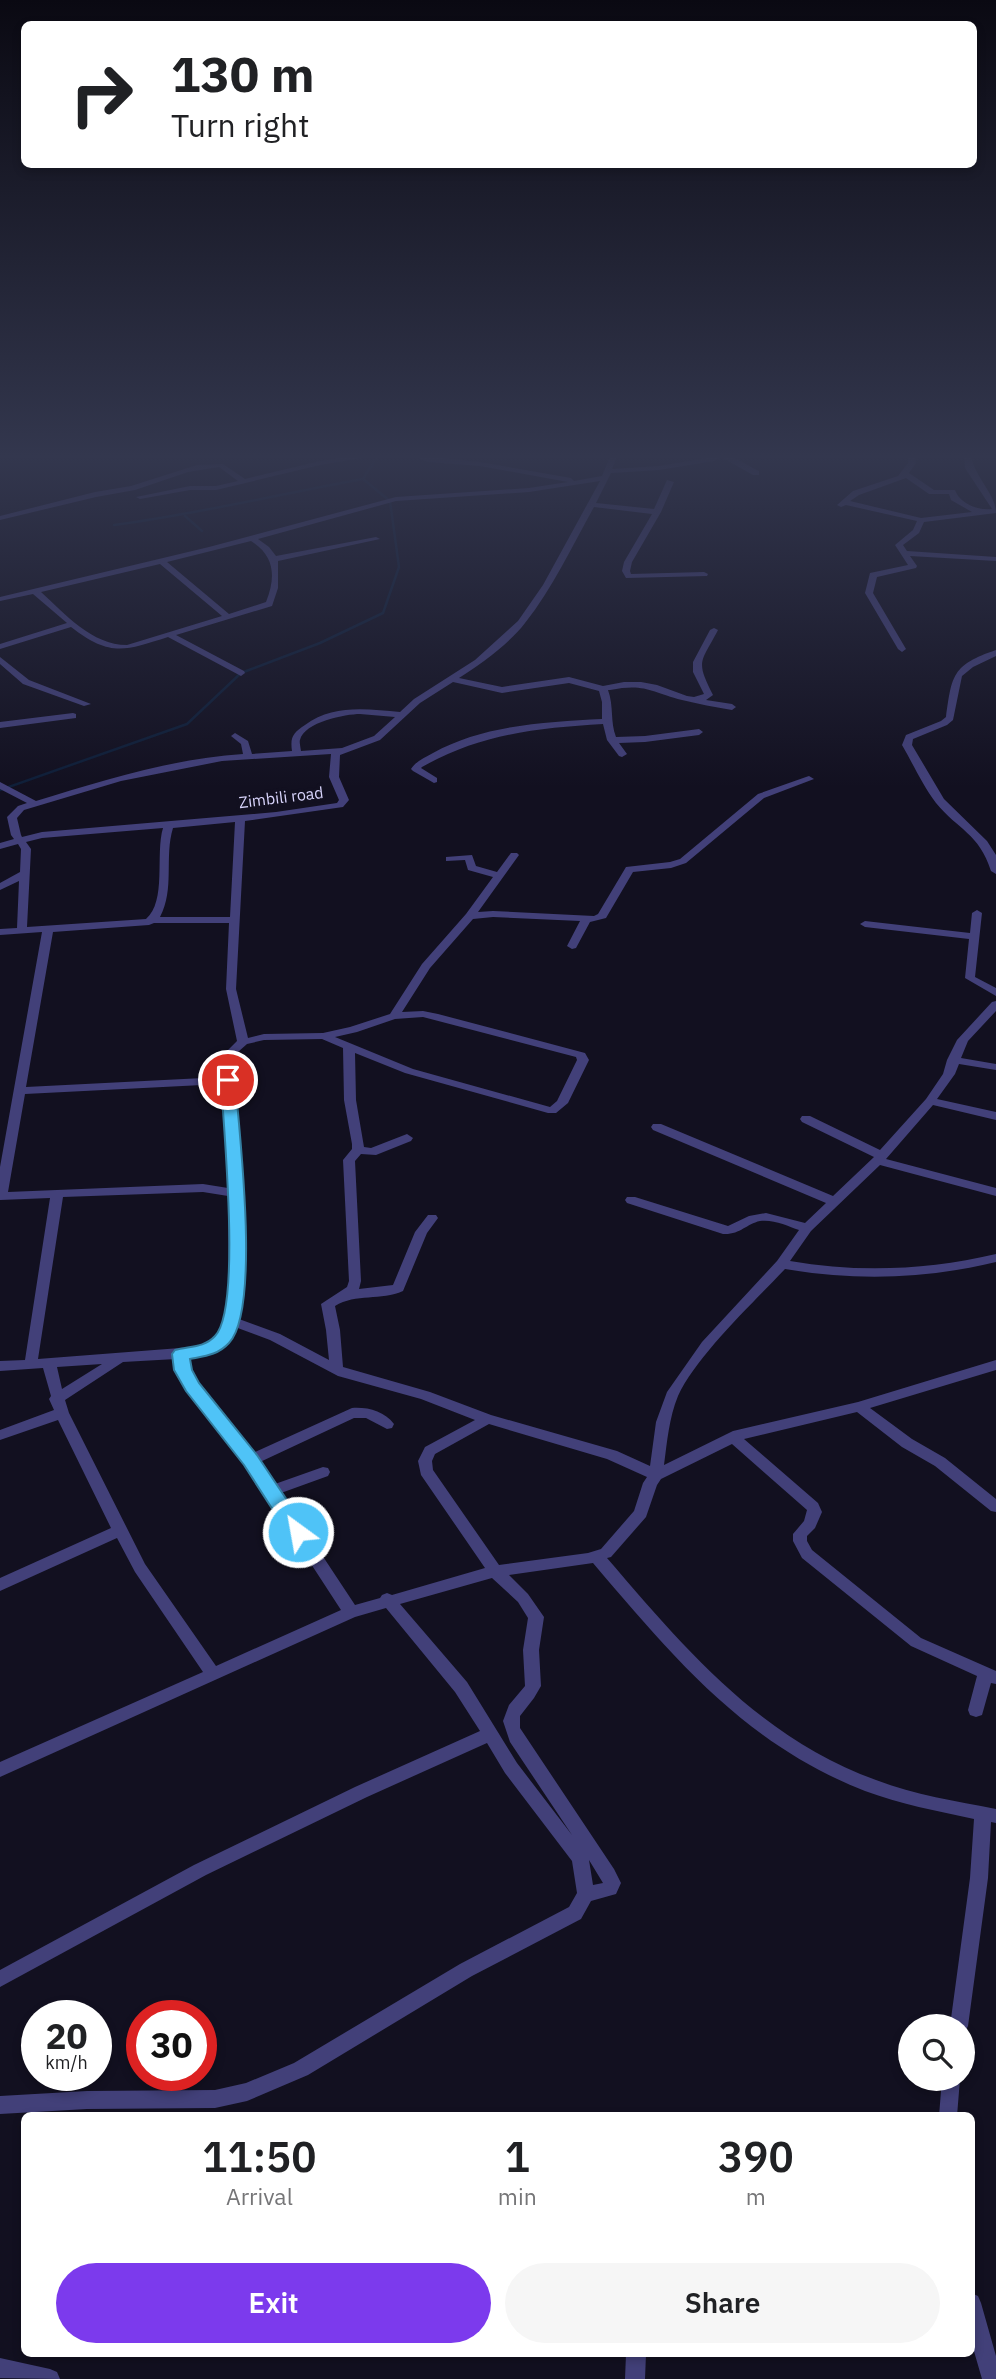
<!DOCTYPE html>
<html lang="en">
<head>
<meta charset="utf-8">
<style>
	:root { --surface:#fff; --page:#f6f6f6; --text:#202124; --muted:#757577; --accent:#7c3aed }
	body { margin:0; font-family:"IBM Plex Sans",sans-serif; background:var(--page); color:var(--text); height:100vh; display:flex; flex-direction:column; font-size:26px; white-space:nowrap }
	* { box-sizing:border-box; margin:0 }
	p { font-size:23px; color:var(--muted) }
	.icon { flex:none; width:38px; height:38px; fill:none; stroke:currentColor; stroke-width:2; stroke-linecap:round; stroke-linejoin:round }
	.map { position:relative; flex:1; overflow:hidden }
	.sheet { position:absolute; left:21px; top:2112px; width:954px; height:245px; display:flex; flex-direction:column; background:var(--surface); border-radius:10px; box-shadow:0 4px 10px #0003 }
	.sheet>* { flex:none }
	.guide { position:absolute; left:21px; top:21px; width:956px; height:147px; border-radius:10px; box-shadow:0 4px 10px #0003; background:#fff; color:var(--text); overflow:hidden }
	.controls { position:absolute; left:898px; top:2014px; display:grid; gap:14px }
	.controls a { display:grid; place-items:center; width:77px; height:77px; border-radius:50%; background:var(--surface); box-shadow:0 4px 10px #0003; font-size:35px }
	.speed { position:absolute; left:21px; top:2000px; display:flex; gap:14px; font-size:35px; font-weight:700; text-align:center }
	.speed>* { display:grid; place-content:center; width:91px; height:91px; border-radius:50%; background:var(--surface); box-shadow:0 4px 10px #0003; line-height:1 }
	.speed small { font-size:18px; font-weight:400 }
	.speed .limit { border:10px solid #d22; background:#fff; color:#111 }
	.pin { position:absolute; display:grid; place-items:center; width:60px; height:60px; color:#fff; margin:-30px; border:4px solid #fff; border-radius:50%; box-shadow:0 2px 7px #0007 }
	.me { position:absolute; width:77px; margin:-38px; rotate:328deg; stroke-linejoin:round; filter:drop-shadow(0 0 5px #0008) }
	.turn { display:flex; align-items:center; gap:24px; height:147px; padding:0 35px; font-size:32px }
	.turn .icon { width:91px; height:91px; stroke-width:2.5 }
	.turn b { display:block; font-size:49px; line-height:60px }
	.eta { display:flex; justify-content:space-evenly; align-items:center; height:119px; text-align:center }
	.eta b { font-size:42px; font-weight:600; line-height:49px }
	.cta { display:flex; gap:14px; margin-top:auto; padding:14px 35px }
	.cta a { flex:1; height:80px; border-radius:42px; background:var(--accent); color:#fff; font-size:28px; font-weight:600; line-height:80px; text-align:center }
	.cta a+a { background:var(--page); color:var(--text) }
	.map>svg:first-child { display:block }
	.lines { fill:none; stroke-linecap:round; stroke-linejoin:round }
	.stream { stroke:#0f1f39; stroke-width:2.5 }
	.minor { fill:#424079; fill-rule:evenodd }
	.route { fill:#4fc3f7; stroke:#337fa1; stroke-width:2 }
	.labels { text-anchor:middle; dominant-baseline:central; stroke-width:7; stroke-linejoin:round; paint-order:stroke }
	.far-street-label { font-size:16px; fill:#d7d3fa; stroke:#121020 }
</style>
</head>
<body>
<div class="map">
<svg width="996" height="2379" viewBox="0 0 996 2379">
	<rect width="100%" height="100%" fill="#121020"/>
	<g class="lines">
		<!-- stream -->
		<path class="stream" d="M185,516L202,531
			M114,525C198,514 280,494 363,479
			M0,790L187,724L241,673L320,643L383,613L399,567L390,501L363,479L379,454"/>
		<!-- minor -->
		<path class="minor" d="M365,454H385L320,465L216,490H190L140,499L136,497L190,486H216L238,481L219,467L188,472L135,490L96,497L0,520V516L95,492L131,486L197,465L223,464L245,479L320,461Z
			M407,454L480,462L571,478L574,481L602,476L611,454H618L612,469L659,466L712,457C727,449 744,464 759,471V475H753L721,457L714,461L659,470L611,473L596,503L654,509L667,480L674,482L661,512L632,562L630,571L631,574L704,572L708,574L707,576L626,578L622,571L624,562L652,514L594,507C572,546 553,588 525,623C509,644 481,664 459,678L502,687L569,677L603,686L624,682H641L657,685L687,696L694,697L704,694L693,672V662L710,630L714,628L718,630C701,663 695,660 713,695L706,700L732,704L736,707L732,710C715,707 698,704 682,700C651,692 645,683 610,690H608C614,706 610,722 616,737L645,736L699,729L703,732L699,735L645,742L619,743L627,754L622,757L619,756L607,740L603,724C537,728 480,734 422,767L421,768L437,778V782L434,783L413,771L411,769C416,761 424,758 433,753C483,725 546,722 602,719V702L599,691L569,683L502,693L453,682L420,703L380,740L340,755L339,777L349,800L343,807L245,821L236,989L248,1038L264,1034L323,1033L350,1027L390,1014L422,964L466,914L493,877L468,870L465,860L446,861V857L472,855L476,866L497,872L511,853H517L519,855L478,912L493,911L594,916L598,914L626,867L670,862L680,859L758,794L806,777L809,776L814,779L764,798L686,863L671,868L633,872L606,918L590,922L576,948L572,949L567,946L580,921L493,917L473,919L430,968L402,1012L423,1011L438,1014L585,1053L589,1060L568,1103L556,1113H548L405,1073L355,1053L356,1100L364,1147L371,1148L407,1134L413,1138L411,1141L376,1155L361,1154L355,1161L361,1281L359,1289L393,1285L415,1232L428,1215H436L438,1218L427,1233L403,1291C381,1301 356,1293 335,1306L340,1330L343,1367L430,1392L491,1415L617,1451L650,1466L656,1422L667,1392L702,1342L777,1261L799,1230C788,1226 773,1219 760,1221C746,1224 740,1235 723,1234L627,1203L625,1200L627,1197H635L728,1226L749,1216L766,1213L805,1223L826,1203L653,1130L651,1127L653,1124H661L833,1196L874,1157L802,1122L800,1119L802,1116H810L880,1150L926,1099L943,1074L947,1060L957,1040L992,1002L996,1001V1011L968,1041L961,1058L996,1064V1070L959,1064L955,1074L937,1099L996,1112V1120L933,1105L886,1159L996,1188V1196L880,1165L811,1231L790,1261C859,1273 928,1270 996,1254V1262C926,1279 856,1281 785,1269C753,1303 697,1355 678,1396C669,1418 667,1442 664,1465L733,1431L858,1402L996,1360V1370L870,1408L912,1439L945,1458L996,1499V1512L991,1511L935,1466L902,1447L857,1412L744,1439L818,1503L822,1512L815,1528L807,1536V1541L812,1550L921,1638L996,1671V1684L991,1683L982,1715L976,1717L970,1715L968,1710L977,1676L911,1646L802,1558L793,1541V1534L804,1521L807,1510L732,1444L661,1479L657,1485L646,1517L611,1557L607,1558C685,1649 760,1738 876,1780C915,1795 956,1801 996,1809V1823L991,1822L988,1878L968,2026L965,2032L962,2033V2026H950L970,1878L974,1819C937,1811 900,1804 865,1791C745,1744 674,1658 593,1563L509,1575L528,1594L544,1617L539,1650L541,1686L534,1698L520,1716V1728L614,1869L621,1883L616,1894L591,1901L581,1919L472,1976L308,2075L247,2101L215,2108L87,2109L0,2114V2096L87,2091L215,2090L246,2083L294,2063L460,1964L569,1907L577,1893L572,1861L505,1773L487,1743L367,1797L206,1875L0,1987V1970L194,1865L355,1787L480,1731L455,1692L386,1608L355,1617L0,1777V1762L203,1672L135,1572L117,1538L0,1591V1578L111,1528L58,1420L0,1440V1430L54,1410L49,1399L51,1396L43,1368L0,1371V1361L25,1360L50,1198L0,1200V1167L42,932L0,935V929L17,928L19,881L0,890V883L20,872L21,849L18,844L0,849V843L14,839L11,835L7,817L18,806L27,803L0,789V782L36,801C101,781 175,758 243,754L241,744L231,736L235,733L248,741L252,754L292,751C290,737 293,733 305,725C333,704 367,709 400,712L414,699L475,660L518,621L543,585L600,481L529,492L396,501L258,539L269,547L276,556L376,537L380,539L278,561V588L272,606L176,635L244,671L245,673L241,676L168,637C124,651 110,657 71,627L0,649V644L67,623L33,594L0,601V597L209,547L396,497L529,488L568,482L480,466L428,462ZM251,541C275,556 276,577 266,602L229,614L167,562ZM160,564L222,616L127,645C92,645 65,614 41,592ZM360,714L395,717L374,736L342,748L301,751C301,750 299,741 300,740C304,722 346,714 360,714ZM331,754L329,777L339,800L337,803L276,812L42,832L22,837L21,835L17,818L24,810L121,781L222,761ZM235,822L230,917H160C175,889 164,857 173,828ZM163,828C155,854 167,901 146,919L27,927L31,849L26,842L42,838ZM154,923H229L226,989L237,1041L227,1051L223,1077L26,1087L53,932L149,925ZM423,1017L576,1057L577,1060L557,1101L550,1107L413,1069L335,1037L357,1032L395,1019ZM322,1039L343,1048L344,1100L352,1144V1149L343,1160L349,1281L347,1287L321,1304L326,1330L329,1360L280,1334L239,1319L243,1299L242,1222L234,1080L238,1052L247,1044L264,1040ZM222,1084L228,1188L203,1184L8,1192L25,1094ZM203,1192L228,1196L229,1299L225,1321L218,1335L206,1346L38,1359L63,1197ZM235,1327L270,1340L338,1376L421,1399L475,1420L425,1447L418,1461L421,1475L485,1568L392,1595L387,1593L382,1595L380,1598L355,1605L281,1493L328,1476L330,1472L328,1468L323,1467L275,1484L260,1462L354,1418H366L387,1429L392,1428L394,1424C384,1411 368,1407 352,1408L253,1453L194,1380L189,1358C215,1354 223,1351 235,1327ZM176,1359L183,1384L246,1464L341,1610L216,1666L145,1564L69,1413L65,1400L123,1362ZM102,1364L62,1389L57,1367ZM489,1424L607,1459L647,1477L643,1483L634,1511L601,1549L588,1553L499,1565L433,1470L432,1461L435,1454ZM492,1578L518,1602L528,1618L523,1650L525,1686L509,1705L503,1721L510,1742L572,1835L517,1763L467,1682L400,1604ZM589,1860L603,1883L593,1885Z
			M908,454H915L916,463L909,473L934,490H955C960,504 979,511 992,509L965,468L964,454H971C974,478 996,493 996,513L924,522L919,533L903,545L907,551L996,557V561L910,556L917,566L916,568L877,577L873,593L906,649L902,652L898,649L865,593L870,573L908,565L895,545L913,530L917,521L846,505L841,507L837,505L853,491L898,476L908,463ZM906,478L929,494H949L951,500L972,512L921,518L850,501L859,495Z
			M996,650V656L973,667L962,676L953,720L947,725L913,739L912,745L944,799L987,841L996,855V874L991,871C979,833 958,830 936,803C923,786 913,764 902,745L906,735L941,721L946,717C952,675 952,665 996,650Z
			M0,657L29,680L91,704L84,706L23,684L0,664Z
			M73,713L76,714V718L0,728V722Z
			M977,910L982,913L975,977L996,988V996L965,978L969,939L865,927L860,924L865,921L970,933L972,913Z
			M942,2079H960L957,2116H939Z
			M971,2293L978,2296L981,2303L996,2356V2379H982L971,2341Z
			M626,2354H646L645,2379H625Z
			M0,2358L50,2369L57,2372L60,2379L0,2378Z"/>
	</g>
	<!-- sky -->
	<linearGradient id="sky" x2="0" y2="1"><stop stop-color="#0a0912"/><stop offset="0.58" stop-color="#33374e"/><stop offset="1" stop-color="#33374e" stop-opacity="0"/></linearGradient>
	<rect width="996" height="787" fill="url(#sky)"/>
	<!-- route -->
	<path class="route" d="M228,1075L235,1080C239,1130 261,1309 229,1343C218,1355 205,1356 190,1359L192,1370L199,1383L257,1455L305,1527L307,1532L305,1538L298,1540L291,1538L244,1465L186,1391L174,1370L172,1354L175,1350C189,1346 204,1348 215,1336C242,1308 223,1125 221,1080Z"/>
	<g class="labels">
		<!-- far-street labels -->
		<g class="far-street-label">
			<text transform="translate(281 797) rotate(-7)">Zimbili road</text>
		</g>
	</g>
</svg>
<div class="controls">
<a><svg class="icon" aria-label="search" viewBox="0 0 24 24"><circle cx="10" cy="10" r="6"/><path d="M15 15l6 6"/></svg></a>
</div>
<div class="speed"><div>20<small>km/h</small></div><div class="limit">30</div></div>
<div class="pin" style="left:228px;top:1080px;background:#d93025"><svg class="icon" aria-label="arrive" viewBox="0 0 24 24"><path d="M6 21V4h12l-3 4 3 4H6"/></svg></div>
<svg class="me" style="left:298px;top:1532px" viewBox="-20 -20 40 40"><circle r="17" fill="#4fc3f7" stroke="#fff" stroke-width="3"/><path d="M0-11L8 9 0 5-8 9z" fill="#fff"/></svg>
<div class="guide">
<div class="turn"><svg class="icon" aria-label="right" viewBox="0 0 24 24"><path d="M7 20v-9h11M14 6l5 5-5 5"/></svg><div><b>130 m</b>Turn right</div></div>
</div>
<section class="sheet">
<div class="eta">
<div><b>11:50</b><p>Arrival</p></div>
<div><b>1</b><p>min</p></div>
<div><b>390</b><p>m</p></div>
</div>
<div class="cta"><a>Exit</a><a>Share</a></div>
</section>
</div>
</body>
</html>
